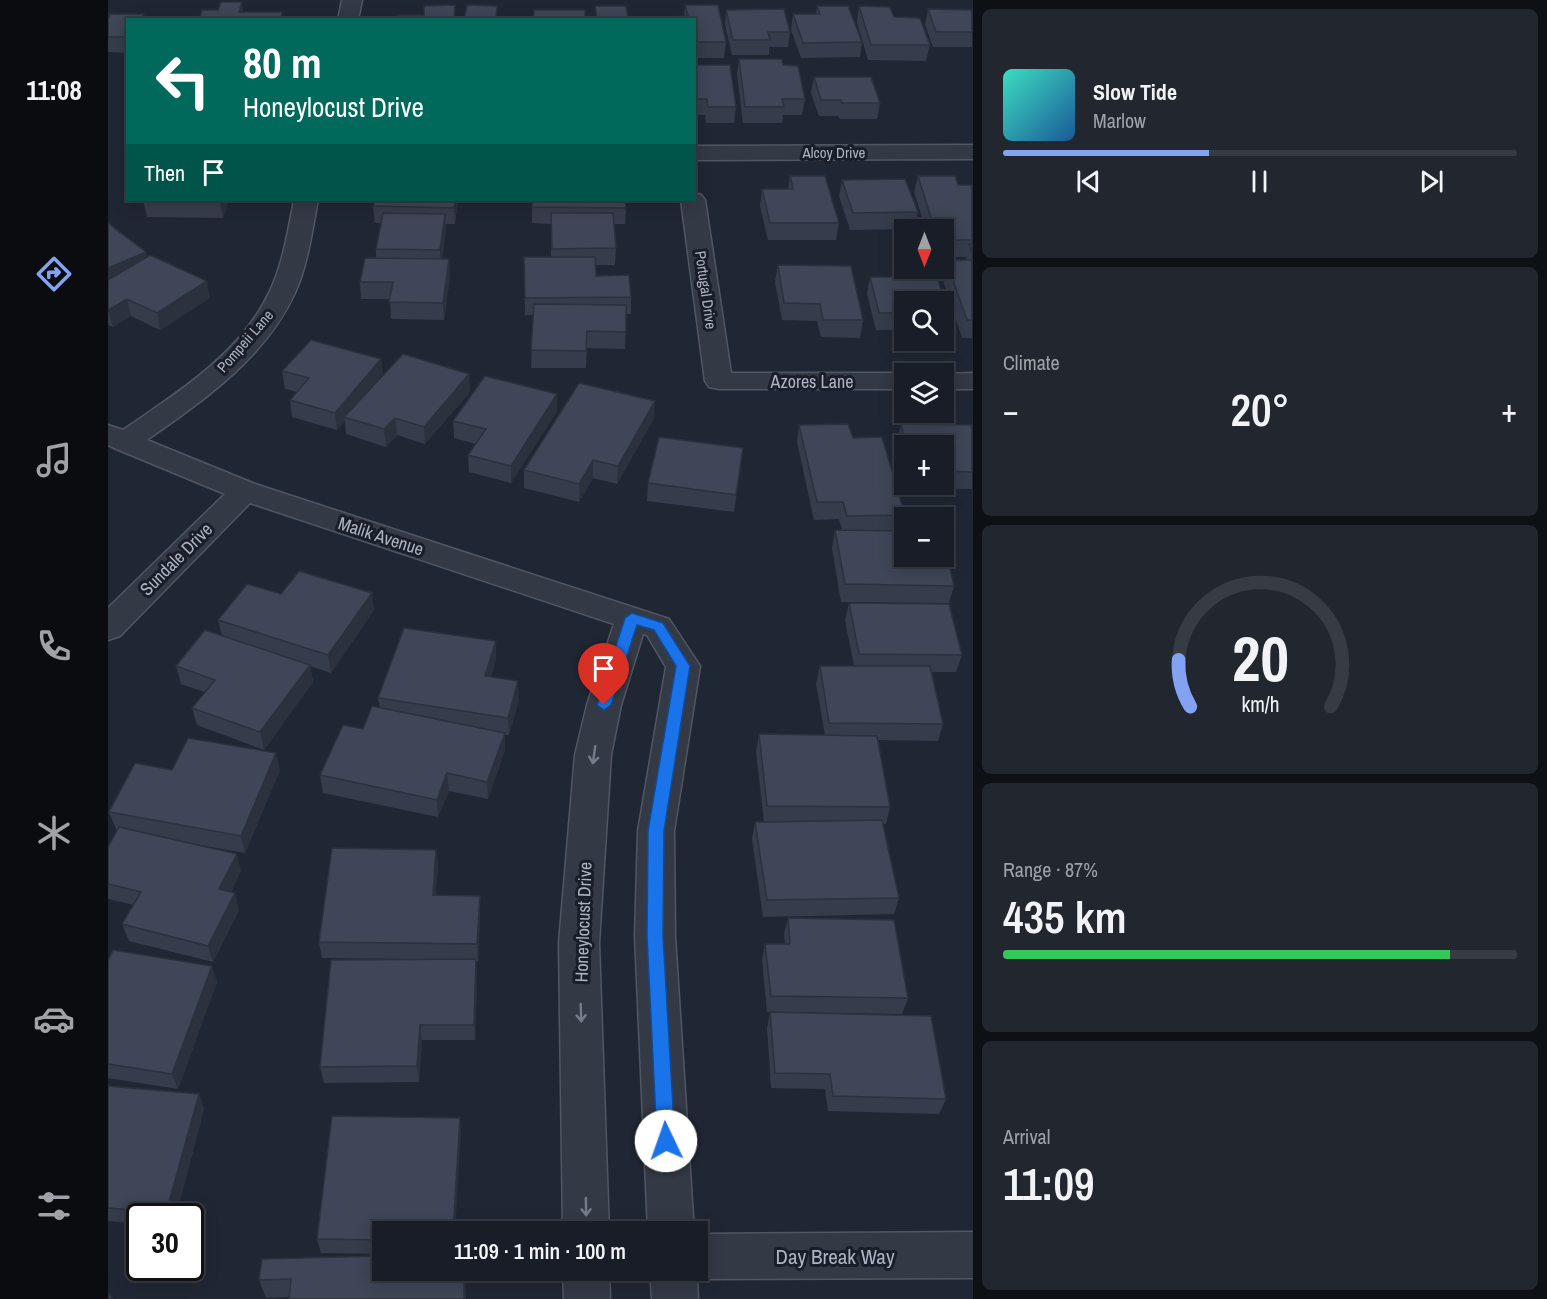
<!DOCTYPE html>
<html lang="en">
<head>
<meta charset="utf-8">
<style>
  :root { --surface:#181d27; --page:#21262f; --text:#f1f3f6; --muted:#9fa2a7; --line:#363b44; --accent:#83a2f1 }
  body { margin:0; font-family:"Archivo Narrow",sans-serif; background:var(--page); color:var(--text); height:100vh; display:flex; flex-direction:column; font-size:22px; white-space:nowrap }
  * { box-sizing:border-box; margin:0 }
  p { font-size:20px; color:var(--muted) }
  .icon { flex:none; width:33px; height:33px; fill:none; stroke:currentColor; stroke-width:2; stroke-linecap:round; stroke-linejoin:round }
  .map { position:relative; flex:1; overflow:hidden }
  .details { display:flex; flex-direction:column; gap:9px; padding:9px; background:#0d1015; width:574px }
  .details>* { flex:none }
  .banner { position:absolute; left:18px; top:18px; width:570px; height:183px; border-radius:0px; box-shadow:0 3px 15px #0003,0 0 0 2px var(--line); background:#00695c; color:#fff; overflow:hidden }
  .needle { width:39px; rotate:180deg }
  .controls { position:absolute; left:786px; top:219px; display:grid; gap:12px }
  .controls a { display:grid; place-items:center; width:60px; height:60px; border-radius:0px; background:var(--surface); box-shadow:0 3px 15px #0003,0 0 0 2px var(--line); font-size:30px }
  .speed { position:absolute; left:18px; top:1203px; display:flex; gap:12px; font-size:30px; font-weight:700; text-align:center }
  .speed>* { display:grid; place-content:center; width:78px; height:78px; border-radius:50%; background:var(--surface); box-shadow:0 3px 15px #0003,0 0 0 2px var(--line); line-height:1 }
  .speed .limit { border:3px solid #111; border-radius:9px; background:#fff; color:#111 }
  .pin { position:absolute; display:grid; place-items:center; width:51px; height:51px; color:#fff; margin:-62px -26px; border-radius:50% 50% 50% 0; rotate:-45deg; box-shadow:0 0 6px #0007 }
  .pin .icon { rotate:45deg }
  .me { position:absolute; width:66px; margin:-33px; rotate:357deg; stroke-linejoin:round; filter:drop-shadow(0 0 4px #0008) }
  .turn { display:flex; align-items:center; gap:21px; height:126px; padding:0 18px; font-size:27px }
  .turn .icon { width:78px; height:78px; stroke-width:2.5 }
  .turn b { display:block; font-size:42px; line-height:51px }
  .then { display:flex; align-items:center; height:57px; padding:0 18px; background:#0003; gap:12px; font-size:22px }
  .big { font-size:45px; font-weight:600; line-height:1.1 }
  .details .widget { flex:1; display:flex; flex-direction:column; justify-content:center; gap:9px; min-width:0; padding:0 21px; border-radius:9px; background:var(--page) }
  .details .dial { align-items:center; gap:0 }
  .dial svg { height:156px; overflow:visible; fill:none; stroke:var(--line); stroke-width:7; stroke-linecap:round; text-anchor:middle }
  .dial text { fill:var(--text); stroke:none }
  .song { display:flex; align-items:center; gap:18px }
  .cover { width:72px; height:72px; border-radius:9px; background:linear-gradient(135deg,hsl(170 70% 55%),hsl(210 70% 35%)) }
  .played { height:6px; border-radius:3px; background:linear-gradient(90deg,var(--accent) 40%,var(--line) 40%) }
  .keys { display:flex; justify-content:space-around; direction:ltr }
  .heat { display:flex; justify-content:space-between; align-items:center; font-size:33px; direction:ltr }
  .charge { height:9px; border-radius:4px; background:linear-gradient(90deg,#34c759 87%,var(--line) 0) }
  .trip { position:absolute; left:264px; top:1221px; width:336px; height:60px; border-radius:0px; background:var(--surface); box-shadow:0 3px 15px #0003,0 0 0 2px var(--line); font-weight:600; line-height:60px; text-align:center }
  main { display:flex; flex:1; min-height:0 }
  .menu { display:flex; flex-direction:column; width:108px; justify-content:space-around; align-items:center; background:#0a0c10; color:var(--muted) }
  .menu .icon { width:42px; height:42px }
  .menu .selected { color:var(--accent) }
  .menu b { font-size:27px; color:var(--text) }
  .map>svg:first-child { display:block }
</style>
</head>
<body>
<main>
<nav class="menu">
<b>11:08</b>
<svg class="icon selected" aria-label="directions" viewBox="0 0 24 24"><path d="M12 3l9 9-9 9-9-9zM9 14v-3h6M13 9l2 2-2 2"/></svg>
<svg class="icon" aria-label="music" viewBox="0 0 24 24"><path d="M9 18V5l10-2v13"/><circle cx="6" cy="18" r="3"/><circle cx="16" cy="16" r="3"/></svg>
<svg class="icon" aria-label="phone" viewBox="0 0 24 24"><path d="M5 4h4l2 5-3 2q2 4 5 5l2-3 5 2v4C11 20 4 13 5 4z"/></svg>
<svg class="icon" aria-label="climate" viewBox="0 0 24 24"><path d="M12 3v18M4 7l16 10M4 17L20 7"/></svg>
<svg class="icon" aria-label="car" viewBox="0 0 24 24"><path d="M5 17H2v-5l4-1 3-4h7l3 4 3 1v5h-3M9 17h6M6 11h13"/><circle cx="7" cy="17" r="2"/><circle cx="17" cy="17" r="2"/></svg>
<svg class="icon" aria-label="filters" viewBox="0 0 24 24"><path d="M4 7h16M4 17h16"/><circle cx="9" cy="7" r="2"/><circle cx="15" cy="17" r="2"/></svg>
</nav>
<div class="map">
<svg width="865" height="1299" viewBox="0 0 865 1299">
  <rect width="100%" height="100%" fill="#202734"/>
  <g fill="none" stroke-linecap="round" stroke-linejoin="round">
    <!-- minor casing -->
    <g stroke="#515663" stroke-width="3">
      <path id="minor" d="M 234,0 L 254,0 L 250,20 L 230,20 Z
        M 865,145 L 865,159 L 586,160 L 586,146 Z
        M 586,193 L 593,195 L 597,200 L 623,373 L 796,373 L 799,374 L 796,374 L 796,389 L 611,389 L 601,387 L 597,381 L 573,200 L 586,200 Z
        M 186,200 L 210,200 C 204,231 200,264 187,293 C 157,358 96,400 39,440 L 147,484 L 561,619 L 592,666 L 566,831 L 567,936 L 586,1232 L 540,1232 L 527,936 L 530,831 L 558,667 L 539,635 L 535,634 L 513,705 L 503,755 L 491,943 L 501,1232 L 455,1232 L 451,943 L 467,755 L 479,705 L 506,624 L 142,503 L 12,636 L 0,640 L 0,608 L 117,494 L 6,448 L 0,445 L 0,425 L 15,430 C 69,393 132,354 161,293 C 175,264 180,231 186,200 Z
        M 865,373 L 865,389 L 836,389 L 836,374 L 833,374 Z
        M 865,1232 L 865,1278 L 589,1279 L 590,1299 L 544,1299 L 542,1270 L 590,1270 L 590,1234 Z
        M 455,1270 L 501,1270 L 502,1299 L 456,1299 Z"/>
    </g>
    <!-- minor -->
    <use href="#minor" fill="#333945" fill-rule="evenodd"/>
  </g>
  <!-- wall -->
  <path fill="#353c4b" d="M 577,5 L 618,42 L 616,58 L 586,58 L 586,20 L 553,20 L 553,17 L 576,16 Z
    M 709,6 L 754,42 L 752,57 L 693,58 L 683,30 L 685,14 L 708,14 Z
    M 751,6 L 786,17 L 822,45 L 818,61 L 760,60 L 749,22 Z
    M 820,9 L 864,10 L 864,47 L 825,47 L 817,25 Z
    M 618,10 L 682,32 L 680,47 L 661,47 L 661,55 L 624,55 L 617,25 Z
    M 0,19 L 20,20 L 20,53 L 0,52 Z
    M 631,59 L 675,65 L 697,99 L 694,115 L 675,115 L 674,123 L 635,123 L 629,74 Z
    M 586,65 L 628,107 L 626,123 L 598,123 L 597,115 L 586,115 Z
    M 706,77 L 772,103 L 769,119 L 732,119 L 730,116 L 711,116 L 703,93 Z
    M 682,176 L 731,223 L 728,240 L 660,240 L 652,206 L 654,189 L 680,189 Z
    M 810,176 L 850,185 L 864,185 L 864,338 L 854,338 L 834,277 L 838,260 L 857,260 L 858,257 L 836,257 L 836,230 L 818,230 L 806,192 Z
    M 734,180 L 810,212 L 806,229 L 742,230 L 731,196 Z
    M 35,200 L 121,200 L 115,218 L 39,217 Z
    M 267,200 L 350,200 L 347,224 L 338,224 L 338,230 L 334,259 L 341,259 L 342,276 L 336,320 L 283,319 L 282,299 L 253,299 L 252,282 L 268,258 L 268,249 L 273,223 L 267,223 L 265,206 Z
    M 424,200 L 518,208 L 517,224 L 506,224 L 508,248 L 507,265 L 488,265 L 488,276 L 523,297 L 523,314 L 518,314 L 517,349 L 479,348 L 478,368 L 423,368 L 425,315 L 417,315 L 416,257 L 443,257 L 443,224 L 424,223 Z
    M 0,224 L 39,257 L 102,298 L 52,330 L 23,316 L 5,327 L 0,325 Z
    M 670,265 L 755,320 L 752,338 L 713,337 L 709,321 L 674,320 L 667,282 Z
    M 762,277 L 829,277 L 840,313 L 836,330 L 836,302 L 796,302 L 796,330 L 768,330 L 759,294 Z
    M 273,359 L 275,376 L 361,374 L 362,392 L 317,444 L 289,435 L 278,447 L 238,434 L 237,421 L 229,430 L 184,417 L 182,400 L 189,392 L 177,389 L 174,371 Z
    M 449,411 L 403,483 L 361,472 L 360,455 L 368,444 L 346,438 L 345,421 Z
    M 546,418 L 509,484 L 485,478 L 471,502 L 416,488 L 416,470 Z
    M 793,424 L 864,425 L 864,489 L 799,488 L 799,484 L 836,484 L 836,446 L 796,446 L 796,475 L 789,441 Z
    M 691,425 L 745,438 L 797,515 L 793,531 L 846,586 L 841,603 L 733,602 L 724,548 L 727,530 L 734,530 L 731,519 L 706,520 L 689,442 Z
    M 633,466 L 626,512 L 539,501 L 540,483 Z
    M 173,594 L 266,610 L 223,673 L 202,666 L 205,682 L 156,750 L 89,725 L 84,708 L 97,692 L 73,684 L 68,666 L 114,636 L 110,620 Z
    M 741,603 L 854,655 L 848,672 L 824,672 L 835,724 L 830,741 L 770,740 L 782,807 L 778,824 L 775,824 L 791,898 L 786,914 L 655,917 L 644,839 L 647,822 L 656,822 L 648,752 L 651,734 L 717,735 L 708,683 L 712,666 L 746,666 L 737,620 Z
    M 388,659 L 383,677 L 411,699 L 401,735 L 397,735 L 397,750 L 380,799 L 341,791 L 330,817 L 215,793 L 212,775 L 255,729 L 272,708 L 270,698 Z
    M 172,770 L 137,853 L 75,842 L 133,871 L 123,892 L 131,910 L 105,962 L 21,941 L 14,924 L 26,905 L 0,899 L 0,847 L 10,830 L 8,829 L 1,812 Z
    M 328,850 L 330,867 L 327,896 L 372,913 L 370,961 L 368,961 L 369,975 L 367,1040 L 314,1040 L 311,1082 L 216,1083 L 212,1067 L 301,959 L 214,958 L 211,942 Z
    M 680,918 L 800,998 L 794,1014 L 659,1012 L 654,960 L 657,944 L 677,944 L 676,934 Z
    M 0,961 L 109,982 L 70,1089 L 0,1078 Z
    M 662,1012 L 838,1099 L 831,1114 L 720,1111 L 717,1089 L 663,1088 L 659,1028 Z
    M 0,1086 L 91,1094 L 96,1109 L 68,1216 L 32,1216 L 32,1224 L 0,1221 Z
    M 353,1133 L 274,1232 L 274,1254 L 213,1253 L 209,1239 Z
    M 358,1270 L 358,1299 L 181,1299 L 181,1297 L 158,1298 L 151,1280 Z"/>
  <!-- shaded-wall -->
  <path fill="#2b313d" d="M 134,2 L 136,17 L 131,12 Z
    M 113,200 L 121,200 L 115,218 L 112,201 Z
    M 348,200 L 350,200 L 347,224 L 346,208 Z
    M 337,214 L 338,230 L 333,267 L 332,250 Z
    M 38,252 L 42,269 L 0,287 L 0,268 Z
    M 341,259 L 342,276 L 336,320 L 335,303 Z
    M 99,281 L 102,298 L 52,330 L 49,313 Z
    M 19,299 L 23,316 L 5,327 L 0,310 Z
    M 273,359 L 275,377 L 236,417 L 237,421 L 229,430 L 227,413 Z
    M 361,374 L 362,392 L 317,444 L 316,427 Z
    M 449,394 L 449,411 L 403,483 L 403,466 Z
    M 547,401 L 546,418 L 509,484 L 510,466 Z
    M 287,418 L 289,435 L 278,447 L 276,429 Z
    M 485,460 L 485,478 L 471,502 L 471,484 Z
    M 264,593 L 266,610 L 223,673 L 220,655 Z
    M 388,641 L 388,659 L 378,694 L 377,676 Z
    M 202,665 L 205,682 L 156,750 L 152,732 Z
    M 410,681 L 411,699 L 401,735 L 400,718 Z
    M 397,733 L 397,750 L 380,799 L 379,782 Z
    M 168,753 L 172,770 L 137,853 L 133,836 Z
    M 339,773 L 341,791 L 330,817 L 329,800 Z
    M 328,850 L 330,867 L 326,912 L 325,895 Z
    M 129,854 L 133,871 L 116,906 L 111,889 Z
    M 127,893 L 131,910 L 105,962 L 100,946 Z
    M 372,896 L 372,913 L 370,961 L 369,944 Z
    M 368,959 L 369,975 L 367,1040 L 366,1025 Z
    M 104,966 L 109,982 L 70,1089 L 64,1074 Z
    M 312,1025 L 314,1040 L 311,1082 L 309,1066 Z
    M 91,1094 L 96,1109 L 68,1216 L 60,1216 L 58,1213 Z
    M 352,1118 L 353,1133 L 347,1232 L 345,1232 Z
    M 356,1270 L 358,1270 L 358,1299 L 356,1299 Z"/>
  <!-- building -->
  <path fill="#3e4657" stroke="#2b313d" stroke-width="1.5" d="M 113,2 L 134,2 L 131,12 L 174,12 L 173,20 L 91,20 L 94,10 L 110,10 Z
    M 347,5 L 346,20 L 289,20 L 289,15 L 316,15 L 316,6 Z
    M 359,5 L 389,6 L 388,17 L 414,17 L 414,20 L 356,20 Z
    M 577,5 L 610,5 L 618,42 L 586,42 L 586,20 L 554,20 L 553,17 L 580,16 Z
    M 487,6 L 518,6 L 520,17 L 544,17 L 545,20 L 489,20 Z
    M 709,6 L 740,6 L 754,42 L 695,43 L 685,14 L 712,14 Z
    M 751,6 L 782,7 L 786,17 L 812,18 L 822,45 L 763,45 Z
    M 676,9 L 682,32 L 660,32 L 662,40 L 625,40 L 618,10 Z
    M 820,9 L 864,10 L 864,32 L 828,32 Z
    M 426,10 L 477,10 L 477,20 L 425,20 Z
    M 2,14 L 36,14 L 34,18 L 59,19 L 58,20 L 20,20 L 20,37 L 0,37 L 0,19 Z
    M 631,59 L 674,59 L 675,65 L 690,66 L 697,99 L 674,99 L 676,107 L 637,107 Z
    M 586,65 L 622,65 L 628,107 L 600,107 L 599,99 L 586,99 Z
    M 706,77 L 763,77 L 772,103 L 734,103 L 733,100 L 713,100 Z
    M 682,176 L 717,176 L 731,223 L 662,223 L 654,189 L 685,189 Z
    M 810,176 L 847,176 L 850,185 L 864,185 L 864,240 L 836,240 L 836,230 L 827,230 Z
    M 797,179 L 810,212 L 745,213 L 734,180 Z
    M 35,200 L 113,200 L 112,201 Z
    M 267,200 L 348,200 L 346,208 L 265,206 Z
    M 424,200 L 517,200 L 518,208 L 424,207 Z
    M 275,213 L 337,214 L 332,250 L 268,249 Z
    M 443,213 L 505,213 L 508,248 L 444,249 Z
    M 0,224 L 0,223 L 38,252 L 0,268 Z
    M 861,244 L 864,244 L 864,254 Z
    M 42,255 L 99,281 L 49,313 L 19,299 L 0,310 L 0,280 Z
    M 416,257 L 487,257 L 488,276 L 521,275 L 523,297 L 417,298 Z
    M 257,258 L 341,259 L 335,303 L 281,302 L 285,282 L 252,282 Z
    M 838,260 L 864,260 L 864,320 L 859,320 Z
    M 670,265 L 743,266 L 755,320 L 715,320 L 712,304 L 676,303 Z
    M 762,277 L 829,277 L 840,313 L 836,313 L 836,302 L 796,302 L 796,313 L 771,313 Z
    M 426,304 L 518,305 L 518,332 L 479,331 L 478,351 L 423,350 Z
    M 203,340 L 273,359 L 227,413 L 182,400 L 201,378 L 174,371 Z
    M 295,354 L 361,374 L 316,427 L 287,418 L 276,429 L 236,417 Z
    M 377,376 L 449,394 L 403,466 L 360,455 L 378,429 L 345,421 Z
    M 471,383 L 547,401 L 510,466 L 485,460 L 471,484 L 416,470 Z
    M 740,424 L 745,438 L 774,437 L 797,515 L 739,516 L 735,502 L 709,502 L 691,425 Z
    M 793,424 L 864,425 L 864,472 L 836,471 L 836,446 L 798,446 Z
    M 551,437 L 635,448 L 628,495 L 540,483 Z
    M 727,530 L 796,531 L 796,556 L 836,556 L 836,541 L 846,586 L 737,584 Z
    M 191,571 L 264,593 L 220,655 L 110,620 L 139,584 L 173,594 Z
    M 741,603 L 841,604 L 854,655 L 751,654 Z
    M 296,628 L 388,641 L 377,676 L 410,681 L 400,718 L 270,698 Z
    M 97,630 L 202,665 L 152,732 L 84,708 L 107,680 L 68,666 Z
    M 712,666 L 822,666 L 835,724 L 721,723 Z
    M 264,706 L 397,733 L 379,782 L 339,773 L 329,800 L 212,775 L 235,725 L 255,729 Z
    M 651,734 L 769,736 L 782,807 L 659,806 Z
    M 80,738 L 168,753 L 133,836 L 1,812 L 27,763 L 64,770 Z
    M 774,820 L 791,898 L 659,900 L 647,822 Z
    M 11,827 L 129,854 L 111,889 L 127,893 L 100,946 L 14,924 L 33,892 L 0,884 L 0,847 Z
    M 224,848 L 328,850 L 325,895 L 372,896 L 369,944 L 211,942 Z
    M 680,918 L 786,920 L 800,998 L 663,996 L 657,944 L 682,944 Z
    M 5,950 L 104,966 L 64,1074 L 0,1064 L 0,961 Z
    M 368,959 L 366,1025 L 312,1025 L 309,1066 L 212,1067 L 223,960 Z
    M 662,1012 L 823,1016 L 838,1099 L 725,1096 L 722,1074 L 667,1073 Z
    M 0,1086 L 91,1094 L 58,1213 L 0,1208 Z
    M 224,1116 L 352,1118 L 345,1232 L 274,1232 L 274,1240 L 209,1239 Z
    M 274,1256 L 274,1270 L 356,1270 L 356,1299 L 181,1299 L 183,1279 L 151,1280 L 154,1259 Z
    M 0,1293 L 4,1299 L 0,1299 Z"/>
  <!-- one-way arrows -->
  <defs><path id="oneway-shaft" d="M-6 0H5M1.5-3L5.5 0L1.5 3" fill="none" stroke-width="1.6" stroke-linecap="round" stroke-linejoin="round" transform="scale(1.5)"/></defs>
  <g stroke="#767c8a">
    <use href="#oneway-shaft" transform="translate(486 755) rotate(98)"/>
    <use href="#oneway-shaft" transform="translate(473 1013) rotate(88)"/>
    <use href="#oneway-shaft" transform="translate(478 1207) rotate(89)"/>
  </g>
  <!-- route -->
  <path fill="#1a73e8" stroke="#114b97" stroke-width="1.5" d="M 524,613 L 555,623 L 582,666 L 556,831 L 555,936 L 567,1141 L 565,1147 L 558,1149 L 552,1147 L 549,1141 L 539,936 L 540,831 L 568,666 L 546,630 L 529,625 L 503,705 L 496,710 L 489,705 L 517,618 Z"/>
  <g text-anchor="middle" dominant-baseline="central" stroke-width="6" stroke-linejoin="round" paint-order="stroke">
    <!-- far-street labels -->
    <g font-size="15" fill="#adb3c2" stroke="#191e29">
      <text x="726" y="152">Alcoy Drive</text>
      <text transform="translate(598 290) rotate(82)">Portugal Drive</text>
      <text transform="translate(137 341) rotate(-49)">Pompeii Lane</text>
    </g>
    <!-- street labels -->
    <g font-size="18" fill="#adb3c2" stroke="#191e29">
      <text x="704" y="381">Azores Lane</text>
      <text transform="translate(273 536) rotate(18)">Malik Avenue</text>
      <text transform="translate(68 559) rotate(-45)">Sundale Drive</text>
      <text transform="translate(475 922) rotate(-88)">Honeylocust Drive</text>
    </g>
    <!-- near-street labels -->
    <g font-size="21" fill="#adb3c2" stroke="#191e29">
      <text x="727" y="1256">Day Break Way</text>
    </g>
  </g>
</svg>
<div class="controls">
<a><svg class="needle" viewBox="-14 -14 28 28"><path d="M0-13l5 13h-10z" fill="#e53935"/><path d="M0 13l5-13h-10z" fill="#9fa2a7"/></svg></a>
<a><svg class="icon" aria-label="search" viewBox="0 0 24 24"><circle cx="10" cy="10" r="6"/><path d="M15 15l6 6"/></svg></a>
<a><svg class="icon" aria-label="layers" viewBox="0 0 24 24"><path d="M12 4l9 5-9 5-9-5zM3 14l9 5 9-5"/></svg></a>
<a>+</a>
<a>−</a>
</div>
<div class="speed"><div class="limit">30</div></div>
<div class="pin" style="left:496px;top:705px;background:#d93025"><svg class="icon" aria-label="arrive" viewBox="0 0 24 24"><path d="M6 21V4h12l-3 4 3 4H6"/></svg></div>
<svg class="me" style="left:558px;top:1141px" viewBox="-20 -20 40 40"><circle r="19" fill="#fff"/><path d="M0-13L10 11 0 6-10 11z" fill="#1a73e8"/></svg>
<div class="trip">11:09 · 1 min · 100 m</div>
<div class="banner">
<div class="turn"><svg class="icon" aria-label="left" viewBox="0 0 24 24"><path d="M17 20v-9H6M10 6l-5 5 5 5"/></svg><div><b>80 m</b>Honeylocust Drive</div></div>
<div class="then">Then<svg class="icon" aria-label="arrive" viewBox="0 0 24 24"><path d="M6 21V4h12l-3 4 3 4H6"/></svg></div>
</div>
</div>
<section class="details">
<div class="widget">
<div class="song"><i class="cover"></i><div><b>Slow Tide</b><p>Marlow</p></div></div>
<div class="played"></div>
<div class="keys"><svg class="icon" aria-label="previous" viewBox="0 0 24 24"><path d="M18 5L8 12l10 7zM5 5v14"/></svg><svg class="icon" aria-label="pause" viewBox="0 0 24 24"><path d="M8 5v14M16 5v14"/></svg><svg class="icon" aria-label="next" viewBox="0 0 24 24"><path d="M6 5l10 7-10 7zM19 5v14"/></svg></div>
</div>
<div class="widget"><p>Climate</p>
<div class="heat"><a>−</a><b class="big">20°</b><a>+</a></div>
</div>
<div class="widget dial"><svg viewBox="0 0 100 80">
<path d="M14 69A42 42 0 1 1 86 69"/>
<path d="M14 69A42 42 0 0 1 8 45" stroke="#83a2f1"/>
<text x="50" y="56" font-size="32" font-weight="700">20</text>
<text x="50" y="72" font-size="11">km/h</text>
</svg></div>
<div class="widget"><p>Range · 87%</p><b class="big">435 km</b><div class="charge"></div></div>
<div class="widget"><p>Arrival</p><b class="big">11:09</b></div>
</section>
</main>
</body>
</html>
